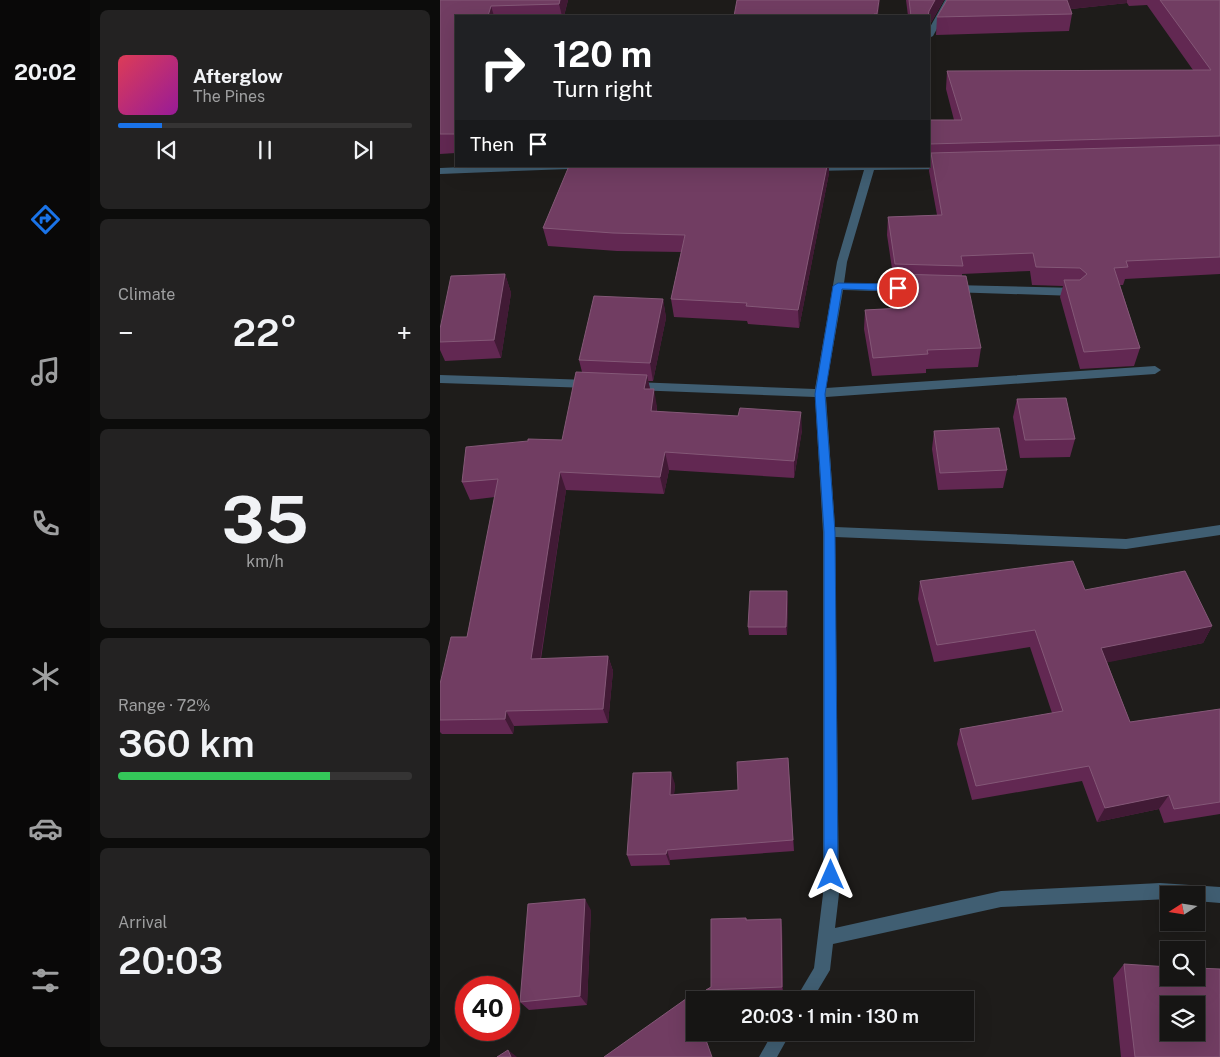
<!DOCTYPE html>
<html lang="en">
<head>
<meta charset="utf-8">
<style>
  :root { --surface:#161514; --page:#232222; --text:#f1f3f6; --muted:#9e9fa0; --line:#353434; --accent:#1a73e8 }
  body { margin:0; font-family:"Public Sans",sans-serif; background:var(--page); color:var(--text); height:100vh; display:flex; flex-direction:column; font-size:19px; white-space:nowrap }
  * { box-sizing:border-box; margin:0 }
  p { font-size:16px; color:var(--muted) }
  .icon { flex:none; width:28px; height:28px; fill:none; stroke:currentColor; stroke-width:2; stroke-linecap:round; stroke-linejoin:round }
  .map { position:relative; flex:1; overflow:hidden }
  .side { display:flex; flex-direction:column; gap:10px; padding:10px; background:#0c0c0b; width:350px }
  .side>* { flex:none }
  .top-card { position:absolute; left:15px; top:15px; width:475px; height:152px; border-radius:0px; box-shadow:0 5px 20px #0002,0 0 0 1px var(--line); background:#202124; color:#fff; overflow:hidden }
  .needle { width:32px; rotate:258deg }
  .controls { position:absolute; left:720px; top:886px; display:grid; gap:10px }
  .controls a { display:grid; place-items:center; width:45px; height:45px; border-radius:0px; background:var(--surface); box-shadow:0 5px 20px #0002,0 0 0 1px var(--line); font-size:25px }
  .speed { position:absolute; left:15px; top:976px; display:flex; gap:10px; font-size:25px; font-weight:700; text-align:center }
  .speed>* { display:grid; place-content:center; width:65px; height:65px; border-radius:50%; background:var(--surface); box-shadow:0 5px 20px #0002,0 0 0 1px var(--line); line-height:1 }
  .speed .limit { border:8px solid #d22; background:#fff; color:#111 }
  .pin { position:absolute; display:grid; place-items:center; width:42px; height:42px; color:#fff; margin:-21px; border:2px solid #fff; border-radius:50%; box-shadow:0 1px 5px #0007 }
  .me { position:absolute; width:55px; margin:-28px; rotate:0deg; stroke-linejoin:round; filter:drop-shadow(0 0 4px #0008) }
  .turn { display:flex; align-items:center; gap:18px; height:105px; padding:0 15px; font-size:22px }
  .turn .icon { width:65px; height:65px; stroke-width:2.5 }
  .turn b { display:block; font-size:35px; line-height:42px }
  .then { display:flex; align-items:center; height:48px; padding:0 15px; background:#0003; gap:10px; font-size:19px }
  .big { font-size:38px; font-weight:600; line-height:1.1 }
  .side .tile { flex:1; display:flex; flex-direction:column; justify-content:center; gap:8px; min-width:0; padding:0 18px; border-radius:8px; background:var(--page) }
  .side .dial { align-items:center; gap:0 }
  .dial b { font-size:65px; line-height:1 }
  .song { display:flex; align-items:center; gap:15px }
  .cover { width:60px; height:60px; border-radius:8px; background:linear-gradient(135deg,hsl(350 70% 55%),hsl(300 70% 35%)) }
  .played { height:5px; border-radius:2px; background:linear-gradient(90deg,var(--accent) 15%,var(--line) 15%) }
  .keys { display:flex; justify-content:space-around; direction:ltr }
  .heat { display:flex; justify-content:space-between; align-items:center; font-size:28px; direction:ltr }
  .charge { height:8px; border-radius:4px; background:linear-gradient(90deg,#34c759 72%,var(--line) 0) }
  .trip { position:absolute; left:246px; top:991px; width:288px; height:50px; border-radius:0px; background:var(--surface); box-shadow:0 5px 20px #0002,0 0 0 1px var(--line); font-weight:600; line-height:50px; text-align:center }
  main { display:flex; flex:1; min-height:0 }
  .menu { display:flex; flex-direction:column; width:90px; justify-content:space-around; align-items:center; background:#090808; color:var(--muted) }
  .menu .icon { width:35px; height:35px }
  .menu .on { color:var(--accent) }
  .menu b { font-size:22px; color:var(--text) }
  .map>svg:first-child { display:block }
</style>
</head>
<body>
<main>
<nav class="menu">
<b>20:02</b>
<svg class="icon on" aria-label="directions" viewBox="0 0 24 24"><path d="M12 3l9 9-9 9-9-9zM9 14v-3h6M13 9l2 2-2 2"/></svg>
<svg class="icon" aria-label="music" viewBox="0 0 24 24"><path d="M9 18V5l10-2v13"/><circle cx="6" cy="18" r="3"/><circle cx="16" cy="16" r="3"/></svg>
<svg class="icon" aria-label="phone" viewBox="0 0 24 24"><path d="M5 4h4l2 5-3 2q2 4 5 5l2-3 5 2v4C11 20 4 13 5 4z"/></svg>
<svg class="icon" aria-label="climate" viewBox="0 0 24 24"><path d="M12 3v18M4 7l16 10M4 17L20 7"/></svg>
<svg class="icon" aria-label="car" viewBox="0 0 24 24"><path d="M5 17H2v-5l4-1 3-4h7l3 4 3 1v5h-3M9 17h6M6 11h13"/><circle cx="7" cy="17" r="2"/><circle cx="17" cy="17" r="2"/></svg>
<svg class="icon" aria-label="filters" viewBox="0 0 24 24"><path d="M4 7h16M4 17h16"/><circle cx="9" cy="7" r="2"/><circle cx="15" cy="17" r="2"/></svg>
</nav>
<section class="side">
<div class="tile">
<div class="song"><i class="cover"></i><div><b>Afterglow</b><p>The Pines</p></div></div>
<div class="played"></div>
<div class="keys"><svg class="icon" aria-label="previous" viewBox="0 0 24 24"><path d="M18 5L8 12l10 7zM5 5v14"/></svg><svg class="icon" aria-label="pause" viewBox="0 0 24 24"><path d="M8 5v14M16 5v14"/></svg><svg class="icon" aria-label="next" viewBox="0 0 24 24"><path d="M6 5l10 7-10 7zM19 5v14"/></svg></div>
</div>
<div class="tile"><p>Climate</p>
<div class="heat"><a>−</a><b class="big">22°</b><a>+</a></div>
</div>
<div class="tile dial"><b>35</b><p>km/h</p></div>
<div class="tile"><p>Range · 72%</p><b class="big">360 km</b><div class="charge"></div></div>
<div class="tile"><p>Arrival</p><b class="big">20:03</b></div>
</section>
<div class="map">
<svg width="780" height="1057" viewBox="0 0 780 1057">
  <rect width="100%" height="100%" fill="#1e1c1a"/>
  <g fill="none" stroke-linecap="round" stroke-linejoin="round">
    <!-- minor -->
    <path fill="#405e72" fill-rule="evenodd" d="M 505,0 L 513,0 L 493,36 L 489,38 L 489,29 Z
      M 489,163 L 505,163 L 510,166 L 505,169 L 434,170 L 407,262 L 404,283 L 473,284 L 478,288 L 473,292 L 403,290 L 386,388 L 715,366 L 721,370 L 715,374 L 386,397 L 395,527 L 686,539 L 780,525 L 780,535 L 686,549 L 395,537 L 399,894 L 395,928 L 561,891 L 720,883 L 780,887 L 780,903 L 756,901 L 756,895 L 729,895 L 729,899 L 561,907 L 393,944 L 390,970 L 372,1000 L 355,1000 L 374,968 L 383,894 L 383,532 L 375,397 L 194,390 L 188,386 L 194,382 L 375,389 L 397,262 L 424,170 L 373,171 L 368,168 L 369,166 L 489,166 Z
      M 48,166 L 134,166 L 129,169 L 0,174 L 0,168 Z
      M 513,285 L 636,288 L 641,292 L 636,296 L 509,292 L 509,286 Z
      M 0,375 L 149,380 L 155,384 L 149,388 L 0,383 Z
      M 333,1032 L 351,1032 L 337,1057 L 319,1057 Z"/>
  </g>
  <!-- wall -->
  <path fill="#622852" d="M 0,0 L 128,0 L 124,16 L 16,16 L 16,153 L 0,154 Z
    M 466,0 L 504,0 L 489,26 L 489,16 L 468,16 Z
    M 507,0 L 780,0 L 780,274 L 685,279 L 683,285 L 680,285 L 700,348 L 694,366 L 640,369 L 620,297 L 623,286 L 592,285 L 590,271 L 522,274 L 522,276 L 541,348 L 538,367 L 486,369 L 486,373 L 432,376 L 424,329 L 425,310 L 458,308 L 456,293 L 457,282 L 454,282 L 447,235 L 448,217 L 497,215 L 489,171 L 490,162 L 489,162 L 489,120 L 514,120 L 506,89 L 507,71 L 753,70 L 707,5 L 689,6 L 687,3 L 631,9 L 632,14 L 629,31 L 496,35 L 497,17 Z
    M 389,173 L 359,328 L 308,324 L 307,321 L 234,317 L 231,299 L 241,252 L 177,251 L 108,246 L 103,228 Z
    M 65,274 L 71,293 L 61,358 L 5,361 L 0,350 L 0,329 Z
    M 223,299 L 226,318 L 213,381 L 208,381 L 210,389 L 217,407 L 217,411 L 362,430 L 354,478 L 229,470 L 224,494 L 126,490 L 101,659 L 168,656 L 173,671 L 168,723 L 74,726 L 73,734 L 2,734 L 0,732 L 0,684 L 27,637 L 55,497 L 30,500 L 22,482 L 122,440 L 142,372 L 139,360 Z
    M 577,399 L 635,439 L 630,457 L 580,458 L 573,417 Z
    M 494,431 L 567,470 L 563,488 L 498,490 L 492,449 Z
    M 480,581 L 645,590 L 772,626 L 763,643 L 667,662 L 690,722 L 780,709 L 780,814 L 724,823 L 719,809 L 657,822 L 642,781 L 532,800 L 517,744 L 520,729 L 612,713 L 590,647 L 494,662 L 478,599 Z
    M 348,600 L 347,635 L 309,635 L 308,627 Z
    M 348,758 L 354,851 L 230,860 L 230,865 L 191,866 L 187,855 L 235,784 L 234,794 L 298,790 Z
    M 151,910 L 147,1005 L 89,1010 L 80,1002 Z
    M 306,918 L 307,920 L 342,925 L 343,992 L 268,995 L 266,990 L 271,987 Z
    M 684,964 L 780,1057 L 681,1057 L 673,978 Z"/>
  <!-- shaded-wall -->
  <path fill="#411a35" d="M 120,0 L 128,0 L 124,16 L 122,16 L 119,4 Z
    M 439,0 L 440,0 L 438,16 L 437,16 Z
    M 495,0 L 504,0 L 489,26 L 489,11 Z
    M 623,0 L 687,0 L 687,3 L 621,10 Z
    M 51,6 L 54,16 L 48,16 Z
    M 387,166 L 389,166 L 389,173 L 359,328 L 358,310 Z
    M 65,274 L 71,293 L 61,358 L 54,340 Z
    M 223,299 L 226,318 L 213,381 L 210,363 Z
    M 207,375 L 211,393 L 204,389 Z
    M 214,389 L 217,407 L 215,429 L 211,411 Z
    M 361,412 L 362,430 L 354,478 L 354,461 Z
    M 225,452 L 229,470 L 224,494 L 220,477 Z
    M 120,472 L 126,490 L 98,674 L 91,659 Z
    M 347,591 L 348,600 L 347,635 L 346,627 Z
    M 772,626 L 763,643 L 655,665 L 661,648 Z
    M 168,656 L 173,671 L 168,723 L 163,709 Z
    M 66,711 L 74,726 L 73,734 L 65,719 Z
    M 231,772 L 235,784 L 233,806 L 230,795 Z
    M 729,795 L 719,809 L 657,822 L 665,808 Z
    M 227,850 L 230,860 L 230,865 L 226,854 Z
    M 145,899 L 151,910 L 147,1005 L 140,996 Z
    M 341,919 L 342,925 L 343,992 L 342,987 Z
    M 263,1032 L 264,1032 L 272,1057 Z
    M 68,1050 L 77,1057 L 71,1057 Z"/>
  <!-- building -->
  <path fill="#713d62" stroke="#845877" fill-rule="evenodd" d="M 0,0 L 120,0 L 119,4 L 51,6 L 48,16 L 16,16 L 16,134 L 0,134 Z
    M 297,0 L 439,0 L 437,14 L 434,14 L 434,16 L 294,16 Z
    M 469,0 L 495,0 L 489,11 L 488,16 L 471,16 Z
    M 507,0 L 627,0 L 632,14 L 497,17 Z
    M 720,0 L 780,0 L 780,136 L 489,144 L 489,120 L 522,120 L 507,71 L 771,70 Z
    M 780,145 L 780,257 L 686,261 L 688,267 L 674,268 L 700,348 L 644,352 L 624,280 L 640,280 L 647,274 L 640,268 L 596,267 L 593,253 L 521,256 L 523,266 L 455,264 L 448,217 L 502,215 L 491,153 Z
    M 129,166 L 387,166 L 358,310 L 306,306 L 307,303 L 231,299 L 245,235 L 173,233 L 103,228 Z
    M 65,274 L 54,340 L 0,342 L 0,329 L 11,276 Z
    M 457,274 L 526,276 L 541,348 L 487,350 L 488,354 L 433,358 L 425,310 L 462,308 Z
    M 154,296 L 223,299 L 210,363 L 139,360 Z
    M 136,372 L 207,375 L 204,389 L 214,389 L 211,411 L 298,416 L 300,408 L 361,412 L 354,461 L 225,452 L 220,477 L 120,472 L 91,659 L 168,656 L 163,709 L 66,711 L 65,719 L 0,720 L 0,684 L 11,637 L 27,637 L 58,479 L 22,482 L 26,447 L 88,441 L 88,439 L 122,440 Z
    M 626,398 L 635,439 L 585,440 L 577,399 Z
    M 559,428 L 567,470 L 500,473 L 494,431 Z
    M 633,561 L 645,590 L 745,571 L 772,626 L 661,648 L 690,722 L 780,709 L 780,802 L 734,809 L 729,795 L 665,808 L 649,766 L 536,786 L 520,729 L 623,711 L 595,630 L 497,645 L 480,581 Z
    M 310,591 L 347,591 L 346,627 L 308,627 Z
    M 348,758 L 353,840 L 227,850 L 226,854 L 187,855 L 193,773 L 231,772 L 230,795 L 298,790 L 297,762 Z
    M 145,899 L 140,996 L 80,1002 L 88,904 Z
    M 306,918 L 306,920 L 341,919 L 342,987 L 266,990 L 271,987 L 271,919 Z
    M 684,964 L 729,967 L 729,978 L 756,978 L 756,968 L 780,969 L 780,1057 L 695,1057 ZM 729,1005 L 756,1005 L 756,1032 L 729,1032 Z
    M 250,996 L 255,1011 L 255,1032 L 263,1032 L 272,1057 L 164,1057 Z
    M 68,1050 L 71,1057 L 57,1057 Z"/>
  <!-- route -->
  <path fill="#1a73e8" stroke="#114b97" d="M 398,283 L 458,284 L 462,288 L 458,291 L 402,289 L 385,394 L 395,532 L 398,875 L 396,880 L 391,882 L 386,880 L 384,875 L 384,532 L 375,394 L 393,286 Z"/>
</svg>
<div class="controls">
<a><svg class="needle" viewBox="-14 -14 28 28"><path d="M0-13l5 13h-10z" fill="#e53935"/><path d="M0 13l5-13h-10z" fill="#9e9fa0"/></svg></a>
<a><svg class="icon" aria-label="search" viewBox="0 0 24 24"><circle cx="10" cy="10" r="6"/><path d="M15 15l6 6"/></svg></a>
<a><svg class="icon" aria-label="layers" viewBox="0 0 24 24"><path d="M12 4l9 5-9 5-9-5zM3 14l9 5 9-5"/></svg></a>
</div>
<div class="speed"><div class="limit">40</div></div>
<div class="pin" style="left:458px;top:288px;background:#d93025"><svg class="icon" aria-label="arrive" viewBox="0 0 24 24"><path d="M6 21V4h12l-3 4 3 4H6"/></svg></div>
<svg class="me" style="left:391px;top:875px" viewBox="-20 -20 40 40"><path d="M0-17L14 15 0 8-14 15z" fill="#1a73e8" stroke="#fff" stroke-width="4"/></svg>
<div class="trip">20:03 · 1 min · 130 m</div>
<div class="top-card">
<div class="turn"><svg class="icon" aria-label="right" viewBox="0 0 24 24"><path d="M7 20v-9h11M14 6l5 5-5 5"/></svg><div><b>120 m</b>Turn right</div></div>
<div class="then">Then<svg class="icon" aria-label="arrive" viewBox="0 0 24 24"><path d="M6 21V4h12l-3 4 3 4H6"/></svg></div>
</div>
</div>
</main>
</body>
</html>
